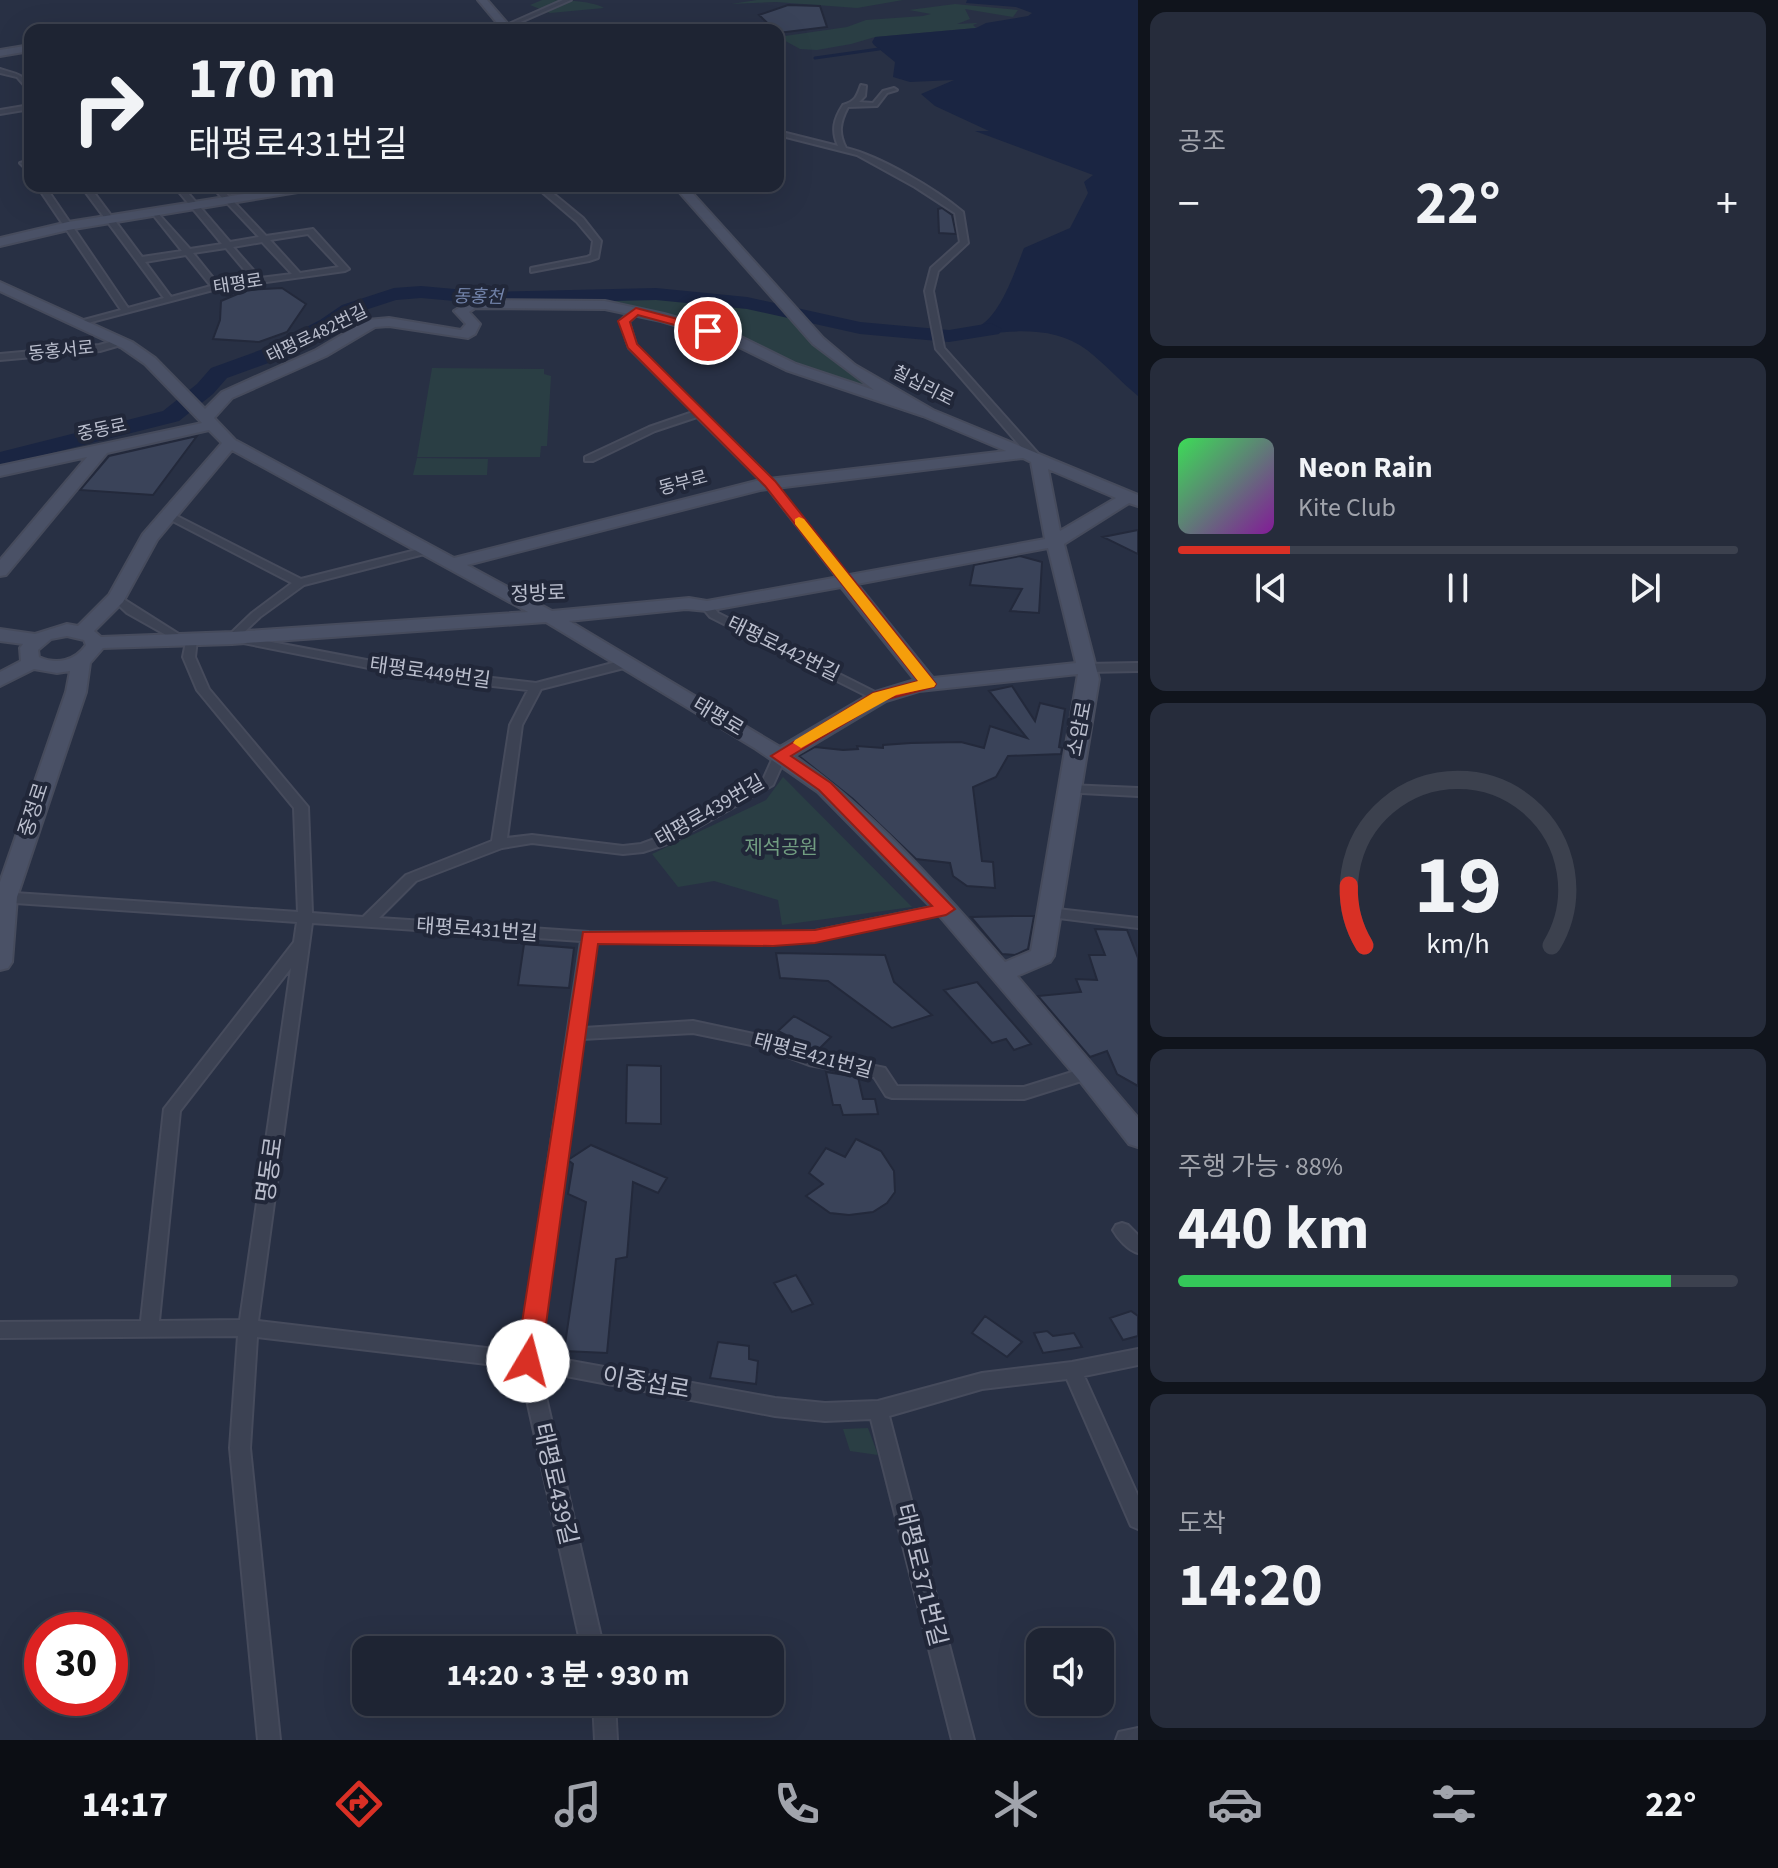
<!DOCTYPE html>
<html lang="ko">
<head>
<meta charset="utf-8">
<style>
  :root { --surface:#1e2433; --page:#262c3b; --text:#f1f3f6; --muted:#a1a4ac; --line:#3c414e; --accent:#d93025 }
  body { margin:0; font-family:"Source Sans 3","Noto Sans KR",sans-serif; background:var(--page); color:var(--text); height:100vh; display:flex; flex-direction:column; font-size:30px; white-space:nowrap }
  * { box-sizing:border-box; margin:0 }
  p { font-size:26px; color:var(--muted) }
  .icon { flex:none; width:44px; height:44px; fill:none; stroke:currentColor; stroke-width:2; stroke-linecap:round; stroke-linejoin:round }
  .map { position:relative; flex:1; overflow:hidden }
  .drawer { display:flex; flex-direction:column; gap:12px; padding:12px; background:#10141c; width:640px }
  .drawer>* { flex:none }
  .banner { position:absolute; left:24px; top:24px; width:760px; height:168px; border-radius:16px; box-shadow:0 8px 32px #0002,0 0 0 2px var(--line); background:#1e2433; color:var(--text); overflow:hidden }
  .tools { position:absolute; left:1026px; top:1628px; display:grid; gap:16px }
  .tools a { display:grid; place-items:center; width:88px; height:88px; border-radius:16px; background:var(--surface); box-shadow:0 8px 32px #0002,0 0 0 2px var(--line); font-size:40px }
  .speed { position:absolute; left:24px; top:1612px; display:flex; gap:16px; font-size:40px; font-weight:700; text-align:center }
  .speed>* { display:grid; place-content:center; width:104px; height:104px; border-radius:50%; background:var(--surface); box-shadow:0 8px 32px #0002,0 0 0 2px var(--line); line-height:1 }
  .speed .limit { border:12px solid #d22; background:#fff; color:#111 }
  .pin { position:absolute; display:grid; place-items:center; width:68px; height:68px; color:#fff; margin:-34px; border:4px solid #fff; border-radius:50%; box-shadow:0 2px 8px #0007 }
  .me { position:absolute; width:88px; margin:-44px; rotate:8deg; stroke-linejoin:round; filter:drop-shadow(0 0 6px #0008) }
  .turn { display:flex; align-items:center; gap:28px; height:168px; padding:0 32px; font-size:36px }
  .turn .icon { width:104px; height:104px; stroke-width:2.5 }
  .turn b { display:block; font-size:56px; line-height:68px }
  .big { font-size:60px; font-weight:700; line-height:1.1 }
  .drawer .widget { flex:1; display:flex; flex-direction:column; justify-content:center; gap:12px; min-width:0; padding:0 28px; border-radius:16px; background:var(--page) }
  .drawer .dial { align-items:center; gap:0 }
  .dial svg { height:208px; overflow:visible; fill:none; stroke:var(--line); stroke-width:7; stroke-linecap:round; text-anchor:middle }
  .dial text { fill:var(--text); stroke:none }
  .song { display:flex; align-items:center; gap:24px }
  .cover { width:96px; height:96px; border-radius:12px; background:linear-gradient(135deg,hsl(130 70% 55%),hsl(290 70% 35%)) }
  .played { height:8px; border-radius:4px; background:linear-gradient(90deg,var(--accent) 20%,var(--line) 20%) }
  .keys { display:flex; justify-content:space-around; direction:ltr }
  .heat { display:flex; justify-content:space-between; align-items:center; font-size:44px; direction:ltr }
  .charge { height:12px; border-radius:6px; background:linear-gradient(90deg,#34c759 88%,var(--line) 0) }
  .trip { position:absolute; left:352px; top:1636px; width:432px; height:80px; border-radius:16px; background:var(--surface); box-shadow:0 8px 32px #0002,0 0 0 2px var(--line); font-weight:700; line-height:80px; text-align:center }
  .dock { display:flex; height:128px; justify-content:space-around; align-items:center; background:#0c0e14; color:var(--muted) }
  .dock .icon { width:56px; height:56px }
  .dock .on { color:var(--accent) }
  .dock b { font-size:36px; color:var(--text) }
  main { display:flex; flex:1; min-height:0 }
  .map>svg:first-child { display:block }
</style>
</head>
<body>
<main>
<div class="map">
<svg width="1138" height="1740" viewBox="0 0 1138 1740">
  <rect width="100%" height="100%" fill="#283044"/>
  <!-- green -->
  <path fill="#2a3e44" d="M 542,0 C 561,0 590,0 604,8 L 550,13 L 530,5 Z
    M 757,0 L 903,0 L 857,8 L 776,2 L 731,4 Z
    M 955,4 L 1018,10 L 1013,17 L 965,9 L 970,19 L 957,24 L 978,23 L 973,25 L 976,28 L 875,37 L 851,44 L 817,50 L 800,49 L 778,37 L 847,27 L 866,20 L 923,16 L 931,14 L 909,10 Z
    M 650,296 L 787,312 L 887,401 L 709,325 L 619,302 L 501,298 Z
    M 432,368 L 544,369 L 544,374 L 551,376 L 547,446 L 541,446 L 540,457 L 417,457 Z
    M 417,458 L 488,459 L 487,475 L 413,475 Z
    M 783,777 L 912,907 L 782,925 L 778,900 L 714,881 L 678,887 L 652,854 L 766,800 Z
    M 868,1428 L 878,1455 L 850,1451 L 843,1429 Z"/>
  <!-- water -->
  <path fill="#1a2542" d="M 967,0 L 1138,0 L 1138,396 C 1121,382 1105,364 1087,350 C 1048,321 995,333 950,339 L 945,335 C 955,333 967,332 976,328 C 1000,318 1015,271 1024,248 L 1070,228 L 1088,193 L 1084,182 L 1093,175 L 975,131 L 989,131 L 935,106 L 921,94 L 954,80 L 910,82 L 893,77 L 895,62 L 874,45 L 872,42 L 875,37 L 976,28 L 986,23 L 1028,16 L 1032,13 L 1016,7 L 966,3 Z"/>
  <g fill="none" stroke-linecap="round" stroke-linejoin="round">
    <!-- stream -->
    <path stroke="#1a2542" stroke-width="3" d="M 815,58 L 879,49"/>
    <!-- river -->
    <path fill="#1a2542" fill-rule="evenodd" d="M 421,286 L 488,292 L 656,288 L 747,297 L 860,322 L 949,330 L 991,323 L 1002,329 L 999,334 L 949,342 L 860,334 L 747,309 L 656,300 L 488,304 L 421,298 L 396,300 L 356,313 L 336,330 L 282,358 L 227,378 L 213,394 L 179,421 L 0,466 L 0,452 L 163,411 L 197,384 L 211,368 L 266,348 L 320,320 L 342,305 L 394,288 Z"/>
  </g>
  <!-- building -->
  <path fill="#3a4359" stroke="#23293b" stroke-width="2" d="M 788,5 L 820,6 L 827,27 L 778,33 L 759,15 Z
    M 942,208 L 952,215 L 956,234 L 939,233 L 938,209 Z
    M 282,288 L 306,304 L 287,332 L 259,342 L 213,339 L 220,320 L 221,301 L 247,290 Z
    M 197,436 L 153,495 L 80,490 L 109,456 Z
    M 1138,530 L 1138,554 L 1103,537 Z
    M 1020,556 L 1042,562 L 1039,613 L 1010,611 L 1022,589 L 970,585 L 974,565 Z
    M 1012,686 L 1035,721 L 1040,703 L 1065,709 L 1059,747 L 1062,748 L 1061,754 L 1008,756 L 996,777 L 973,787 L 982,861 L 993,862 L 995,888 L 967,886 L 953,876 L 950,863 L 916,859 L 853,799 L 799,756 L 815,747 L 843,750 L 858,749 L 857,746 L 883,748 L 883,745 L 911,743 L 961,742 L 984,748 L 990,726 L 1027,738 L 989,691 Z
    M 1014,916 L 1034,916 L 1028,949 L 1015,955 L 1002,954 L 971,917 Z
    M 1095,929 L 1127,930 L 1138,958 L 1138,1086 L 1117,1074 L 1107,1051 L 1090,1057 L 1038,996 L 1081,992 L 1076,979 L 1097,980 L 1089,955 L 1105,955 Z
    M 524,944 L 574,948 L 569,988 L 518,985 Z
    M 776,953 L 885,955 L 894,982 L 932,1015 L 892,1028 L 828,981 L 780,978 Z
    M 977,982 L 1031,1044 L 1014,1050 L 1006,1039 L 992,1043 L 944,990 Z
    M 794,1016 L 831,1037 L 817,1051 L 778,1031 Z
    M 627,1065 L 661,1066 L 661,1124 L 626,1123 Z
    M 826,1072 L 858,1077 L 863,1099 L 875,1099 L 878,1114 L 843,1115 L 840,1105 L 833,1105 Z
    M 856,1139 L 881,1151 L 894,1171 L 895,1192 L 887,1203 L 873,1212 L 849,1215 L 830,1213 L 806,1196 L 823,1184 L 809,1173 L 826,1148 L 845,1157 Z
    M 591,1145 L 667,1178 L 658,1193 L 633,1182 L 627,1257 L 616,1259 L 607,1353 L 564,1351 L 586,1202 L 568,1194 L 573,1164 L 568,1160 Z
    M 796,1275 L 813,1304 L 792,1312 L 774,1283 Z
    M 1131,1311 L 1138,1316 L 1138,1336 L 1123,1340 L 1110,1318 Z
    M 985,1316 L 1022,1342 L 1007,1357 L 972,1333 Z
    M 1047,1331 L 1053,1336 L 1074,1333 L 1082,1347 L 1043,1353 L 1034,1333 Z
    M 718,1342 L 749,1346 L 749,1359 L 758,1361 L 756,1384 L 710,1378 Z"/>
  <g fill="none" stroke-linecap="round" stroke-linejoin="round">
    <!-- street casing -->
    <g stroke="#464b5c" stroke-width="4">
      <path id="street" d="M 563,0 L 571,0 L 507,28 L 502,27 Z
        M 714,24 L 745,28 L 748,30 L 714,28 L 680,30 Z
        M 579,28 L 662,28 L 665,30 L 576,30 Z
        M 0,69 C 13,73 30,75 30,92 L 17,77 L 0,73 Z
        M 861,85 L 866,86 L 865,96 L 859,102 L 873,103 L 883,91 L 894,88 L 897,90 L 887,93 L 877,106 L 848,107 C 840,122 838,133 846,148 C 880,156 936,189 963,212 L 968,243 L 938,271 L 933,291 L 944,348 L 1043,459 L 1043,463 L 1035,463 L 936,349 L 925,291 L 931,268 L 960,242 L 955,213 L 915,187 L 857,155 L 778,135 L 778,131 L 838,146 C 831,130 834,119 843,105 C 856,101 857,96 861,85 Z
        M 30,105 L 30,109 L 0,114 L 0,110 Z
        M 30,160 L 30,173 L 20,163 Z
        M 37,186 L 45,186 L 128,308 L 164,298 L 81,186 L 89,186 L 142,257 L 182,251 L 151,212 L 155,210 L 190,249 L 222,244 L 174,186 L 182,186 L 230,242 L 259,237 L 211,186 L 219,186 L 266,236 L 313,229 L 349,269 L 345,271 L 217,289 L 80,325 L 80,321 L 121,310 ZM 308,234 L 339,267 L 300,273 L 270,240 ZM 262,242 L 292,274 L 260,278 L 233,247 ZM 226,248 L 252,279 L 218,284 L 193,253 ZM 186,255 L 211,286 L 171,297 L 145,262 Z
        M 535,186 L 544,186 L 583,218 L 601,241 L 598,258 L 589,261 L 531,272 L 531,268 L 587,257 L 591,255 L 593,241 L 577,222 Z
        M 633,309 L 640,311 L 629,322 L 636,345 L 774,482 L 848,577 L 848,581 L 840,581 L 766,486 L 697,417 L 655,431 L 593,461 L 585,461 L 585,457 L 649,427 L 693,412 L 629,348 L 620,321 Z
        M 121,339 L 125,342 L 124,344 L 100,351 L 0,360 L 0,354 L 99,345 Z
        M 169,512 L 301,579 L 428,547 L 433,550 L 432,552 L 304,585 L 260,617 L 240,636 L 414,669 L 536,683 L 628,659 L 632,660 L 634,663 L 632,666 L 541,689 L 522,725 L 507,838 L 532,835 L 623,846 L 641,844 L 660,837 L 763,780 L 775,753 L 780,752 L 786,756 L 773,785 L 670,843 L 643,852 L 623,854 L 532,843 L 502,848 L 416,881 L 379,918 L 589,932 L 773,934 L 815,931 L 946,904 L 951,906 L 953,909 L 951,912 L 815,941 L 773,944 L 596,942 L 584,1028 L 693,1021 L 763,1036 L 811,1053 L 885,1068 L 897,1086 L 1024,1087 L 1088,1067 L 1094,1069 L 1096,1073 L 1094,1077 L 1024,1099 L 892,1098 L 886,1096 L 874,1077 L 809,1065 L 761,1047 L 693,1033 L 582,1039 L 538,1355 L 775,1398 L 825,1403 L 878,1401 L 982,1373 L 1072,1362 L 1138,1349 L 1138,1365 L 1084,1376 L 1138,1496 L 1138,1529 L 1131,1526 L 1067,1379 L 982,1389 L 889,1416 L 974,1740 L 952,1740 L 871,1419 L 825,1421 L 775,1416 L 540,1371 L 604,1650 L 582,1650 L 520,1368 L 257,1337 L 250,1448 L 280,1740 L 258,1740 L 230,1448 L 238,1336 L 0,1338 L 0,1322 L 141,1321 L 164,1109 L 294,942 L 297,922 L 0,902 L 0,892 L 298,912 L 294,808 L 197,690 L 183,657 L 187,637 L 191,635 L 197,639 L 195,657 L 209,689 L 308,807 L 312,913 L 363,917 L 406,875 L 492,841 L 510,725 L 528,690 L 414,677 L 228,640 L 228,636 L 252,613 L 292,583 L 165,517 L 164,515 ZM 312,923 L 581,941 L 520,1352 L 258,1321 ZM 291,968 L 240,1320 L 159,1321 L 180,1111 Z
        M 117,595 L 185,638 L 183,640 L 175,640 L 127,613 L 111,598 Z
        M 707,603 L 711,604 L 718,613 L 885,697 L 883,700 L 875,700 L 710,617 L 701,606 Z
        M 1138,663 L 1138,671 L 1086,672 L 1080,668 L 1086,664 Z
        M 1068,785 L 1138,788 L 1138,796 L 1063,792 L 1061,789 Z
        M 1048,908 L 1138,918 L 1138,928 L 1043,916 L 1041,913 Z
        M 1122,1223 L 1128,1225 L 1138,1235 L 1138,1253 C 1128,1250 1118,1239 1113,1230 L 1116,1225 Z
        M 593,1702 L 615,1702 L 617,1740 L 595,1740 Z
        M 1138,1728 L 1138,1740 L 1116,1740 L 1119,1732 Z"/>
    </g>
    <!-- secondary casing -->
    <g stroke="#464b5c" stroke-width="4">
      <path id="secondary" d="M 478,0 L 487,0 L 513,30 L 160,30 L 165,27 L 498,24 Z
        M 30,45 L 30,51 L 0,56 L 0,50 Z
        M 294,186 L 322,186 L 316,189 L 68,230 L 0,246 L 0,238 L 68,222 Z
        M 674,186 L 686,186 L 823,338 L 855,365 L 933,410 L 1138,495 L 1138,506 L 1129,503 L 1064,544 L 1099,679 L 1054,956 L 1050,962 L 1017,976 L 1138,1118 L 1138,1147 L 1129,1144 L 1079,1080 L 938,914 L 818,792 L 756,749 L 546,622 L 232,644 L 103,648 L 90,663 L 86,692 L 17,897 L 12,962 L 8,968 L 0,970 L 0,882 L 66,692 L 70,671 L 57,673 L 34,669 L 0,686 L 0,672 L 21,661 L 20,648 L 23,644 L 0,641 L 0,629 L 35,634 L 67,624 L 78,626 L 109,595 L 143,534 L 222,443 L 209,430 L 107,453 L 6,575 L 0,576 L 0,560 L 87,457 L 0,476 L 0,466 L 202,423 L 145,364 L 122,348 L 0,291 L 0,282 L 132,342 L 155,358 L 205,409 L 222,392 L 316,350 L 367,320 L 389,318 L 461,330 L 466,324 L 454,311 L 472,300 L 605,301 L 664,314 L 735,334 L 796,364 L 874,390 L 813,344 ZM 475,308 L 605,309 L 661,321 L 725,340 L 786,370 L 923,416 L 1006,451 L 760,480 L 454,558 L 235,440 L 214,418 L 232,398 L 326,356 L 375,327 L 389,326 L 468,338 L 475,334 L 480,324 L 469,312 ZM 232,450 L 528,612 L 232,632 L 101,637 L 94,631 L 123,602 L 157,540 ZM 1023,458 L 1031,462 L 1045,539 L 707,601 L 689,598 L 552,611 L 467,565 L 760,490 ZM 1048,469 L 1116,498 L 1060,531 ZM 1048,548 L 1076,663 L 933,678 L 857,584 ZM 841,587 L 915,680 L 872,693 L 780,747 L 569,621 L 686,609 L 707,611 ZM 67,636 L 84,640 L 86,645 C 75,661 57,665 39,657 L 38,650 L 51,639 ZM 1078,674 L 1031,951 L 1005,962 C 942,890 873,810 794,756 L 886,701 L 919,691 Z"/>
    </g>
    <!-- street -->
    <use href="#street" fill="#3c4253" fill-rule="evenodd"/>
    <!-- secondary -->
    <use href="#secondary" fill="#4a5166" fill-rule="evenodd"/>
  </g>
  <!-- route -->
  <path fill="#d93025" stroke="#8d1f18" stroke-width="2" d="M 636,308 L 712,328 L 712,333 L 708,334 L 638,315 L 630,322 L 637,344 L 775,481 L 936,684 L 934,687 L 884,700 L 791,756 L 831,783 L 955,909 L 946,915 L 815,943 L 773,946 L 598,944 L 541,1361 L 537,1369 L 528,1372 L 520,1369 L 516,1361 L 583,932 L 815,930 L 932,906 L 819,790 L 771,756 L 873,693 L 918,681 L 765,486 L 628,348 L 618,321 Z"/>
  <!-- slow -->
  <path fill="#f59e0b" d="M 799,517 L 804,519 L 936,684 L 934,687 L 896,695 L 801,748 L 793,743 L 795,740 L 873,693 L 918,681 L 795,524 L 795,519 Z"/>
  <g text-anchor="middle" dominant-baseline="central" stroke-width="8" stroke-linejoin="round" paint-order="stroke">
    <!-- far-street labels -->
    <g font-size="18" fill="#babecd" stroke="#212739">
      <text transform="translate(238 284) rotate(-9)">태평로</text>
      <text transform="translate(317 334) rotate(-26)">태평로482번길</text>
      <text transform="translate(61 351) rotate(-6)">동홍서로</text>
      <text transform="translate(923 386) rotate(27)">칠십리로</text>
      <text transform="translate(102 430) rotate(-12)">중동로</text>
      <text transform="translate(683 483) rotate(-15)">동부로</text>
    </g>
    <!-- far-water labels -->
    <g font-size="18" font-style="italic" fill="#7384ab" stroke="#212739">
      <text transform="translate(478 297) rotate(1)">동홍천</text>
    </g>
    <!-- street labels -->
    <g font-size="20" fill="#babecd" stroke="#212739">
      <text transform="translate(538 594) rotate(-2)">정방로</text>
      <text transform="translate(783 649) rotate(26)">태평로442번길</text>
      <text transform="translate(430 673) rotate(8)">태평로449번길</text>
      <text transform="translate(718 717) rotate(31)">태평로</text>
      <text transform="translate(1080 729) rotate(-79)">소암로</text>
      <text transform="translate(34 810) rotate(-72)">중정로</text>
      <text transform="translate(710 811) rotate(-30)">태평로439번길</text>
      <text transform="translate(477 930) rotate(4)">태평로431번길</text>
      <text transform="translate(813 1056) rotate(15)">태평로421번길</text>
    </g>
    <!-- park labels -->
    <g font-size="20" fill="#719d81" stroke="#212739">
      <text x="781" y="848">제석공원</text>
    </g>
    <!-- near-street labels -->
    <g font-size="24" fill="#babecd" stroke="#212739">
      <text transform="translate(270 1170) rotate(-82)">명동로</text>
      <text transform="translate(646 1383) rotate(10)">이중섭로</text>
      <text transform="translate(555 1484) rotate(77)">태평로439길</text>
      <text transform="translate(921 1575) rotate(76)">태평로371번길</text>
    </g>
  </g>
</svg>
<div class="tools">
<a><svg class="icon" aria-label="sound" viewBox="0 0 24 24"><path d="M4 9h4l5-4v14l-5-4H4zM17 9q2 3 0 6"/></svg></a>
</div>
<div class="speed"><div class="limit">30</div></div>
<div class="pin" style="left:708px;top:331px;background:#d93025"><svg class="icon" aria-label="arrive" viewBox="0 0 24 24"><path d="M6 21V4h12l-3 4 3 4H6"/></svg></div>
<svg class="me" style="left:528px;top:1361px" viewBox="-20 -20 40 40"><circle r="19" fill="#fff"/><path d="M0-13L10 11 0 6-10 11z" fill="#d93025"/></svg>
<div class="trip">14:20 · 3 분 · 930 m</div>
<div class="banner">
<div class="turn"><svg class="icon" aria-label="right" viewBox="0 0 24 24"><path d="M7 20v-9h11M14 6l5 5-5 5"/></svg><div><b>170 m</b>태평로431번길</div></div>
</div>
</div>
<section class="drawer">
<div class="widget"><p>공조</p>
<div class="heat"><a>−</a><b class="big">22°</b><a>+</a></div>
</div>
<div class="widget">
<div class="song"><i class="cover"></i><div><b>Neon Rain</b><p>Kite Club</p></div></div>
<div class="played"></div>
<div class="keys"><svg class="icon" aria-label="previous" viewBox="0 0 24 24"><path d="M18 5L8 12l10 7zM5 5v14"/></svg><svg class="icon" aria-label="pause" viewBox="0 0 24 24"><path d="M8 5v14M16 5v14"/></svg><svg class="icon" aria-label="next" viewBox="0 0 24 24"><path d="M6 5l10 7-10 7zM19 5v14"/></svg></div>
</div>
<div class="widget dial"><svg viewBox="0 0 100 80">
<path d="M14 69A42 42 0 1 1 86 69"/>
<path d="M14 69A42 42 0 0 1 8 46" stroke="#d93025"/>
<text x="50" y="56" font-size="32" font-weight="700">19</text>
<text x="50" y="72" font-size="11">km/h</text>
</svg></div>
<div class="widget"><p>주행 가능 · 88%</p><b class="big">440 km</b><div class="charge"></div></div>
<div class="widget"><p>도착</p><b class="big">14:20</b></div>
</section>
</main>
<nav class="dock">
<b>14:17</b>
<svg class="icon on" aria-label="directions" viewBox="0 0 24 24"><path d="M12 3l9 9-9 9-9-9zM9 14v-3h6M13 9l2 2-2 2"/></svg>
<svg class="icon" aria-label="music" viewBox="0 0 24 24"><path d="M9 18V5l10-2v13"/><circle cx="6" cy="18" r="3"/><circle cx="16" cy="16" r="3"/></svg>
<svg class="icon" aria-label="phone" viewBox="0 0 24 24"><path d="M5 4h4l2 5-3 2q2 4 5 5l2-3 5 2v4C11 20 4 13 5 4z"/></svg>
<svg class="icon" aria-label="climate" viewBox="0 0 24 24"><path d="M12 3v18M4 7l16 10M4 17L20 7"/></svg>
<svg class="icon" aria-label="car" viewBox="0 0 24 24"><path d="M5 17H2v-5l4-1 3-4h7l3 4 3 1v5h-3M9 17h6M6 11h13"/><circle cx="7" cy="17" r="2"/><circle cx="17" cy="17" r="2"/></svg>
<svg class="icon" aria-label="filters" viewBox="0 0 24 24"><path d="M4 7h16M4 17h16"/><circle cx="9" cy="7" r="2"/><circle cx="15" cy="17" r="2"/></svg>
<b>22°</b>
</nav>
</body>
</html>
